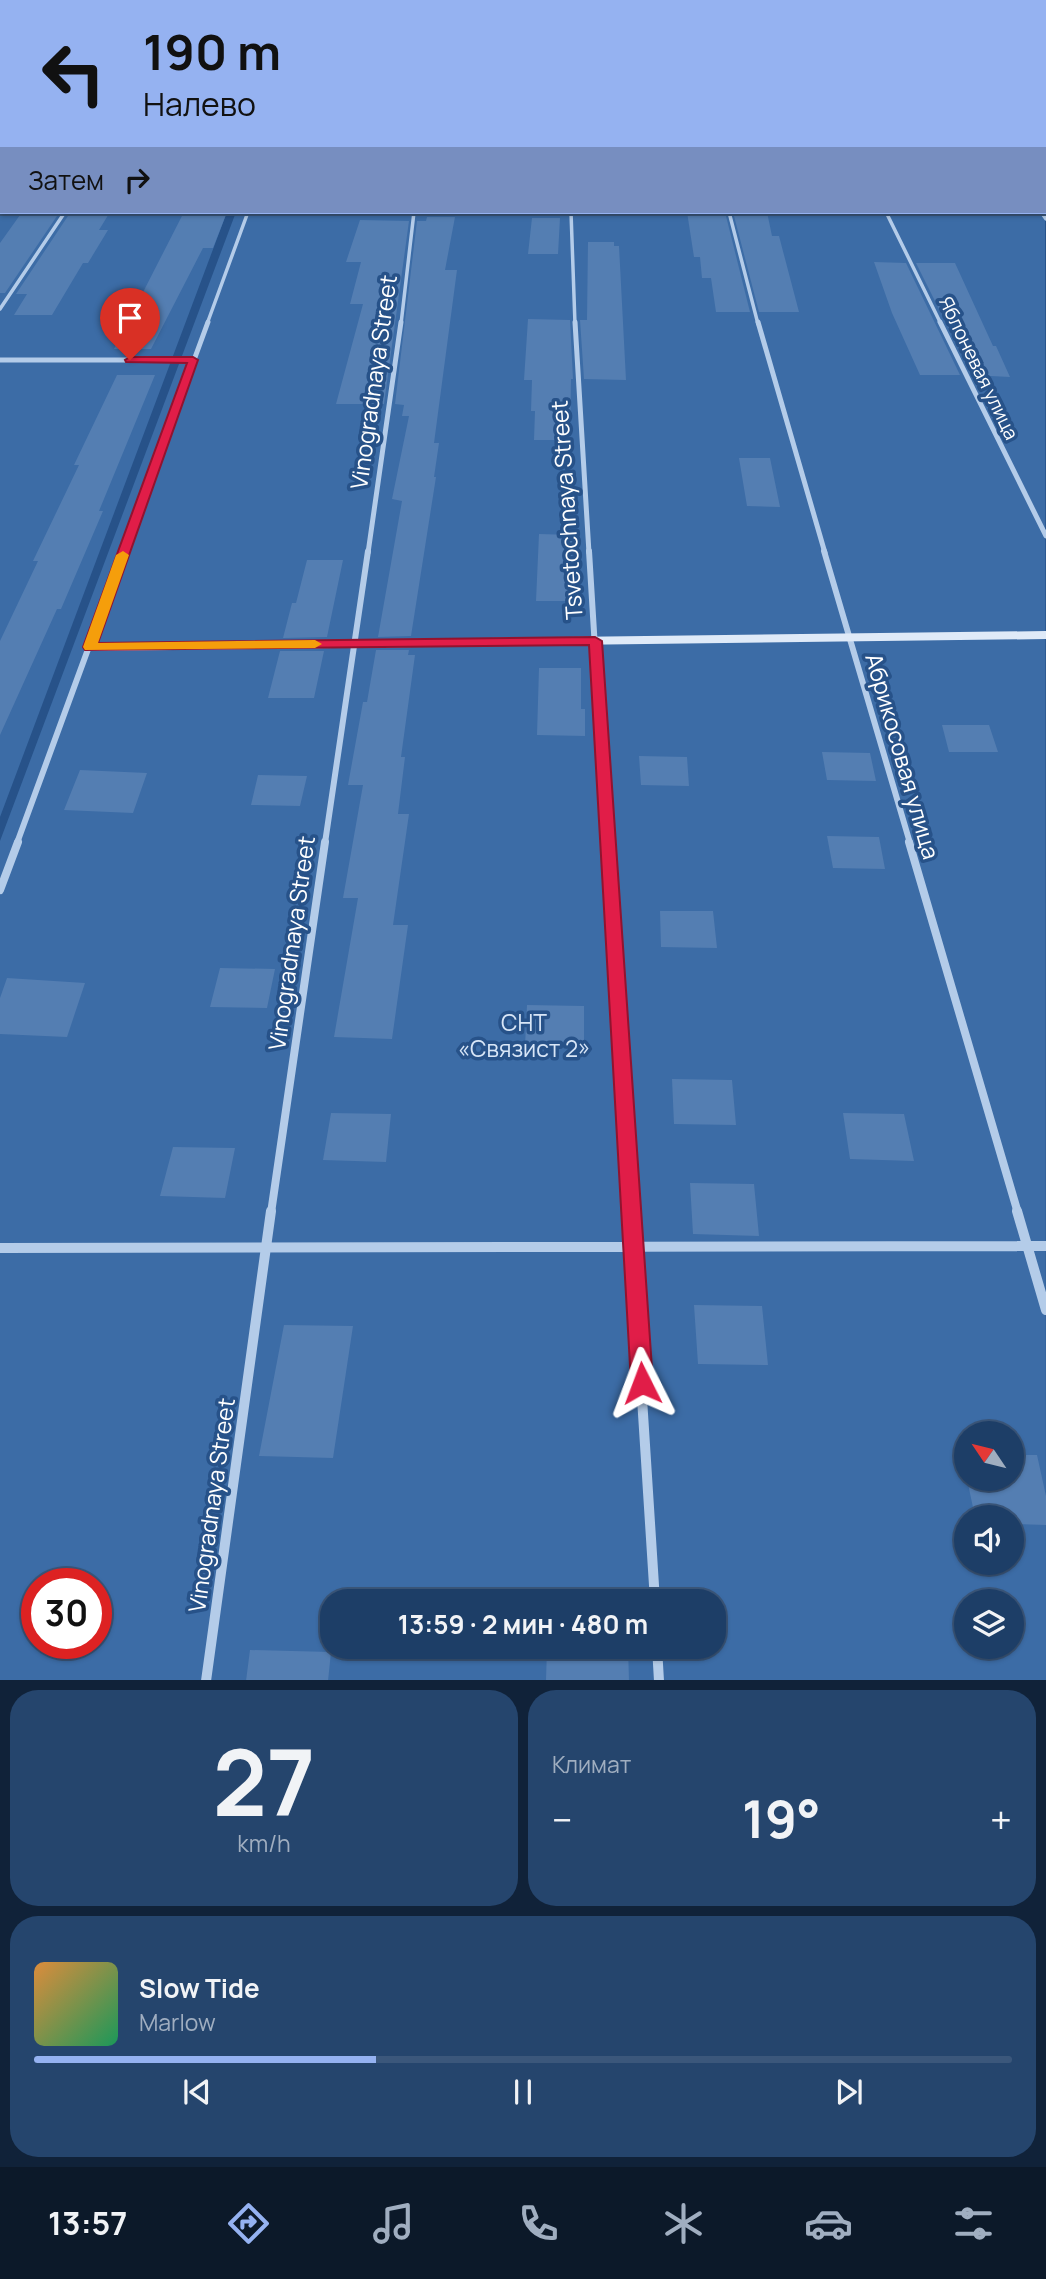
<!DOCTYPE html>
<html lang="ru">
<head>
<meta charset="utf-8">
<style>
  :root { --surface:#1d3e67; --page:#25456d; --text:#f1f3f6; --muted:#a0aec0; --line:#3b577b; --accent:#95b2f1 }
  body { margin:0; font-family:Manrope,sans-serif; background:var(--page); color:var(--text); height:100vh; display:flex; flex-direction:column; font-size:26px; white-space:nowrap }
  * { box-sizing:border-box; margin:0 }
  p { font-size:23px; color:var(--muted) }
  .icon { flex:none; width:38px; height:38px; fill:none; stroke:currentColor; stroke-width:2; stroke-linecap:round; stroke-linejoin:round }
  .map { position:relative; height:1680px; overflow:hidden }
  .details { display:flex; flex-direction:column; gap:10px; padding:10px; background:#102239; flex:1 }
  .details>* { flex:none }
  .top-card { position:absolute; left:0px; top:0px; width:1046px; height:214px; box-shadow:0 2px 5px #0004,0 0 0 2px var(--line); background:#95b2f1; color:#111; overflow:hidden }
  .needle { width:46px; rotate:305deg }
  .fabs { position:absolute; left:954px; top:1421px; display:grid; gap:14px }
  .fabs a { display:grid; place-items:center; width:70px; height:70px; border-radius:50%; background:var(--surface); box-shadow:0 2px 5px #0004,0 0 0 2px var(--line); font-size:35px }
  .speed { position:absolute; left:21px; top:1568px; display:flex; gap:14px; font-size:35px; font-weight:700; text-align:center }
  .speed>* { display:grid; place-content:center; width:91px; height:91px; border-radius:50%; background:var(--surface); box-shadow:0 2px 5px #0004,0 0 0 2px var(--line); line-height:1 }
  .speed .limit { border:10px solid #d22; background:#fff; color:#111 }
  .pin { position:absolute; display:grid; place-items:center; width:60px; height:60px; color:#fff; margin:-72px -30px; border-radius:50% 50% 50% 0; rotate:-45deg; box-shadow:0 0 7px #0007 }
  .pin .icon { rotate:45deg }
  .me { position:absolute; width:77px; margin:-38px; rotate:357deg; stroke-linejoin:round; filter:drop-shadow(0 0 5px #0008) }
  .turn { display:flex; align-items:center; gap:24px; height:147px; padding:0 28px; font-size:32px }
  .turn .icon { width:91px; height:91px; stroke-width:2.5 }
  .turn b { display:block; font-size:49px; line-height:60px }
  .then { display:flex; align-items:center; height:66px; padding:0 28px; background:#0003; gap:14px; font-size:26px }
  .big { font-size:52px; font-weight:700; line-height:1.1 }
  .details .card { flex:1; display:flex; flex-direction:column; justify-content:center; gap:10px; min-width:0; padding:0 24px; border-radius:28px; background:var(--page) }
  .details .dial { align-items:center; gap:0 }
  .dial b { font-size:91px; line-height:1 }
  .song { display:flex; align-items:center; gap:21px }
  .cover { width:84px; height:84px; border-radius:10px; background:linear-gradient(135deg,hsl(30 70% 55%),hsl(150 70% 35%)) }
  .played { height:7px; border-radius:4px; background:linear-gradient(90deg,var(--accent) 35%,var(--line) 35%) }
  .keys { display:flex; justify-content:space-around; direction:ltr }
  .heat { display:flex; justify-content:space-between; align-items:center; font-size:38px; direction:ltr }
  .details .tiles { flex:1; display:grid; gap:10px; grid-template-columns:1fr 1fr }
  .card:last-child { grid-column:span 2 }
  .trip { position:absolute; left:320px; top:1589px; width:406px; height:70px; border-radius:28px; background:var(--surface); box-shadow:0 2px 5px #0004,0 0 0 2px var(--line); font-weight:700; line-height:70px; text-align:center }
  .tabs { display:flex; height:112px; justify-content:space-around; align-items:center; background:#0c1929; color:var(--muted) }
  .tabs .icon { width:49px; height:49px }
  .tabs .current { color:var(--accent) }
  .tabs b { font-size:32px; color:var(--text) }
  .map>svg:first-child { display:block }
</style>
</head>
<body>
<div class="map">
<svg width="1046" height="1681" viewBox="0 0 1046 1681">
  <rect width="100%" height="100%" fill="#275289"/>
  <!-- green -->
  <path fill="#3c6ca6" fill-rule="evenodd" d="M 0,0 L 346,0 L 2,2 L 0,122 Z
    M 356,0 L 998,0 L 1000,2 L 355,2 Z
    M 1045,116 L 1046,1680 L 0,1680 L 0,841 L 236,212 L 1045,212 ZM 966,1433 L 1012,1433 L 1012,1479 L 966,1479 ZM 966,1517 L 1012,1517 L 1012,1563 L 966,1563 ZM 37,1584 L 96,1584 L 96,1643 L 37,1643 ZM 332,1601 L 714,1601 L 714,1647 L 332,1647 ZM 966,1601 L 1012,1601 L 1012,1647 L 966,1647 Z
    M 0,125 L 2,212 L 227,212 L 0,817 Z"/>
  <!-- building -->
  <path fill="#547eb2" d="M 76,212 L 110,212 L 99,230 L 108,230 L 88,263 L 83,263 L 52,315 L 14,315 L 27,294 L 16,294 L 68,216 L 74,216 Z
    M 184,212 L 227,212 L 213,248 L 203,248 L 151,349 L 114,349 Z
    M 687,212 L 725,212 L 750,312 L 716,312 L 711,278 L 702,278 L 700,257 L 694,257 Z
    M 733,212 L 767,212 L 772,236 L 779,236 L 799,312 L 759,312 Z
    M 20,215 L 57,216 L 5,293 L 0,293 L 0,243 Z
    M 427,217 L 455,217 L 445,270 L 457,270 L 434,443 L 439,443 L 434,477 L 436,477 L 411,636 L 378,637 L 402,501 L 392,499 L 409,416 L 402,416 L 404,405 L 395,404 L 417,221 L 426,221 Z
    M 532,218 L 560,218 L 558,254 L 528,254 Z
    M 360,220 L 409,221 L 384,404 L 336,404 L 363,304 L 350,304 L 361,262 L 346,262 Z
    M 588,242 L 614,242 L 614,246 L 619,246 L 626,380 L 584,379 L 580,320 L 587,320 Z
    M 874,262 L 906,263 L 960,375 L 920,375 L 892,313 Z
    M 916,263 L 955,263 L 993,346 L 996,346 L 1010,377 L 972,375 Z
    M 528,319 L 570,320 L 573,379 L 571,379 L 570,440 L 534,440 L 535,411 L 531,411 L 532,380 L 524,380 Z
    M 117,375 L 155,375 L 99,511 L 103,511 L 61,609 L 57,609 L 0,735 L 0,641 L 38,561 L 33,561 L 79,465 L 74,465 Z
    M 739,458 L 770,458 L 780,507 L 747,506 Z
    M 539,534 L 572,535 L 571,601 L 536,601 Z
    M 307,560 L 343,560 L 327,637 L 283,638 L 292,603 L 296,603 Z
    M 376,650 L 409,650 L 408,655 L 415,655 L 401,757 L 405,757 L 398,814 L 409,814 L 393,925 L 408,925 L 392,1039 L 334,1037 L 358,898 L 343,898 L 363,785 L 348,785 L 363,702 L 367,702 Z
    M 280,651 L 324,651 L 314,698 L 268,698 Z
    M 539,668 L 581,668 L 581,709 L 585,709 L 585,736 L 537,735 Z
    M 942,725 L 989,725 L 998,752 L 949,752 Z
    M 822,752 L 870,753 L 876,781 L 827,780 Z
    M 639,756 L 687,757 L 689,786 L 641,785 Z
    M 80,770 L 147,773 L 133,813 L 64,810 Z
    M 258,775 L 307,776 L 300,806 L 251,805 Z
    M 827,836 L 879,837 L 885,869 L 833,868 Z
    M 660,911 L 713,911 L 717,948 L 661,947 Z
    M 220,968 L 275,969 L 267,1008 L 210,1007 Z
    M 7,978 L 85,983 L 67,1037 L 0,1034 L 0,998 Z
    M 527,1005 L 584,1006 L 584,1047 L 525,1046 Z
    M 672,1079 L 732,1080 L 736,1125 L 674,1124 Z
    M 331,1113 L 391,1114 L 386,1162 L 323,1160 Z
    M 843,1113 L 904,1114 L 914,1161 L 850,1159 Z
    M 173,1147 L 235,1148 L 225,1198 L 160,1196 Z
    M 690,1183 L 754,1184 L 759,1236 L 693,1234 Z
    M 694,1305 L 762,1306 L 768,1365 L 698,1364 Z
    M 284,1325 L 353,1326 L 333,1458 L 259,1456 Z
    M 1012,1455 L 1037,1455 L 1046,1496 L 1046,1525 L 1012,1524 L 1012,1517 L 975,1517 L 967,1479 L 1012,1479 Z
    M 547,1647 L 628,1647 L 629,1681 L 546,1681 Z
    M 250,1650 L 331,1652 L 328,1681 L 246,1681 Z"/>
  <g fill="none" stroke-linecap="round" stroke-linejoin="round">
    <!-- street-far5 -->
    <path stroke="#b4cce9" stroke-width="2.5" d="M 965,0 L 967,2
      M 0,118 L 2,115"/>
    <!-- street-far4 -->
    <path stroke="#b4cce9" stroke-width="3.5" d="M 571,212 L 575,324
      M 729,212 L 758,324
      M 886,212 L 941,324
      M 1041,212 L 1046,219
      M 0,309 L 65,212
      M 207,324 L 248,212
      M 401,324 L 414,212"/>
    <!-- street-far3 -->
    <path stroke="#b4cce9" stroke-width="5" d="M 575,322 L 589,553
      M 758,322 L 825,553
      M 940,322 L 1046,536
      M 0,360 L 193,360
      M 123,553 L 208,322
      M 368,553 L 401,322"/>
    <!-- street-far2 -->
    <path stroke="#b4cce9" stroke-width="6" d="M 589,551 L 607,843
      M 824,551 L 910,843
      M 17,843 L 124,551
      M 325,843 L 368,551"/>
    <!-- street-far1 -->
    <path stroke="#b4cce9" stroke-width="8" d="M 607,842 L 631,1213
      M 909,842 L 1018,1213
      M 0,890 L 18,842
      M 271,1213 L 325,842"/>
    <!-- street -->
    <path stroke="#b4cce9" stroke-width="10" d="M 630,1211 L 655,1601
      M 1017,1211 L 1046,1310
      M 0,1248 L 1046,1246
      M 657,1647 L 659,1681
      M 206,1681 L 271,1211"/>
    <!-- secondary -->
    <path fill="#dfeaf8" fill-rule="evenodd" d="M 1008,0 L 1014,0 L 1016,2 L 1010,2 Z
      M 1045,30 L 1046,31 L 1046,35 L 1045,34 Z
      M 1046,631 L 1046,639 L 89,651 L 83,647 L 89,643 Z"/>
  </g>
  <!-- route -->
  <path fill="#e11d48" stroke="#92132f" stroke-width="2" d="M 130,357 L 193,357 L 198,360 L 98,643 L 595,637 L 602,641 L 653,1383 L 650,1390 L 642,1393 L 634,1390 L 631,1383 L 589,645 L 85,650 L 83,647 L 187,363 L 126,362 L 125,360 Z"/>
  <!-- slow -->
  <path fill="#f59e0b" d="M 123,551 L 129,555 L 98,643 L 315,640 L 322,644 L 315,648 L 85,650 L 83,647 L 116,555 Z"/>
  <g text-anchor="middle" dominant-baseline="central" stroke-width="7" stroke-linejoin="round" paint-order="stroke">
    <!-- far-street labels -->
    <g font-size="19" fill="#fff" stroke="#275289">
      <text transform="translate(979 368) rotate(64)">Яблоневая улица</text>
    </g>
    <!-- street labels -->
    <g font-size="23" fill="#fff" stroke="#275289">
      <text transform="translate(373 382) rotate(-82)">Vinogradnaya Street</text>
      <text transform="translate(566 510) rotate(-94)">Tsvetochnaya Street</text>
      <text transform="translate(903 756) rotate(74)">Абрикосовая улица</text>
      <text transform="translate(291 943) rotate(-82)">Vinogradnaya Street</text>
      <text transform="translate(211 1505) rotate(-82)">Vinogradnaya Street</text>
    </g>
    <!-- park labels -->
    <g font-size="23" fill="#d8e6f7" stroke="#275289">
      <text x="524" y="1022">СНТ<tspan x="524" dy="26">«Связист 2»</tspan></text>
    </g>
  </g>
</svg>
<div class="fabs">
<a><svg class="needle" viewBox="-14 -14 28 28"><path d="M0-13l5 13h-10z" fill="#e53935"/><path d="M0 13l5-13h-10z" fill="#a0aec0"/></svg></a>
<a><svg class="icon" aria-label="sound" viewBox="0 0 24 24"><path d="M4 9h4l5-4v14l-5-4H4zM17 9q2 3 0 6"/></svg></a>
<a><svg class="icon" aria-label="layers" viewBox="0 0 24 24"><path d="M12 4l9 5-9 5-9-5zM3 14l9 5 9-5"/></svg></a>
</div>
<div class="speed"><div class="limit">30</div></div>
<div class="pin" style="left:130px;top:360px;background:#d93025"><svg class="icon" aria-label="arrive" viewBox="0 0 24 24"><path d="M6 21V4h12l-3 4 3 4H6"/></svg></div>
<svg class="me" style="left:642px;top:1383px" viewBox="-20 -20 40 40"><path d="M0-17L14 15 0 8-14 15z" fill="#e11d48" stroke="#fff" stroke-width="4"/></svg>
<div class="trip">13:59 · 2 мин · 480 m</div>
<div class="top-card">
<div class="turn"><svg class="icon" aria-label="left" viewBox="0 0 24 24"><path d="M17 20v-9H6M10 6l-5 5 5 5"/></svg><div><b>190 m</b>Налево</div></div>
<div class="then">Затем<svg class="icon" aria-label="right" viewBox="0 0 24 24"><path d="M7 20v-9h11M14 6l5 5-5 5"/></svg></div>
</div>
</div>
<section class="details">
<div class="tiles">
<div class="card dial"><b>27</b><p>km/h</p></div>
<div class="card"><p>Климат</p>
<div class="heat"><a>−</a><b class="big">19°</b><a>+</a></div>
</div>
<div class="card">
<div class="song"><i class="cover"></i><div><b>Slow Tide</b><p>Marlow</p></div></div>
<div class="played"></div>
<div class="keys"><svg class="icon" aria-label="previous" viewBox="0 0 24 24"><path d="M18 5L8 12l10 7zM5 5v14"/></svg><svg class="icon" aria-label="pause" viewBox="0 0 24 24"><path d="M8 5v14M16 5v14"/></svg><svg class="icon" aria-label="next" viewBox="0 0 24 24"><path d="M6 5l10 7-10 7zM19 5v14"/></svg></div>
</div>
</div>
</section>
<nav class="tabs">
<b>13:57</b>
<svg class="icon current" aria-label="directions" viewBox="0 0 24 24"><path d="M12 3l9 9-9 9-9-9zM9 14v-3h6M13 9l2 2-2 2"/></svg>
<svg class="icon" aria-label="music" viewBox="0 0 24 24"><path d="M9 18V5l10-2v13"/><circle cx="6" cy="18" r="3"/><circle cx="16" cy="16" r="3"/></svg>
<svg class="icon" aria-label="phone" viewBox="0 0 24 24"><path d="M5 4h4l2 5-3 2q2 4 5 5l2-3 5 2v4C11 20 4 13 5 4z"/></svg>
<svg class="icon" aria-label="climate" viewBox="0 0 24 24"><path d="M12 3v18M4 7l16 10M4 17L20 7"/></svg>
<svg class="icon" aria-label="car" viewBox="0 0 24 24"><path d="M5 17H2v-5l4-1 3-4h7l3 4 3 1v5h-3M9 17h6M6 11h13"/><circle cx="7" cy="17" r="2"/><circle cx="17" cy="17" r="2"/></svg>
<svg class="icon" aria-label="filters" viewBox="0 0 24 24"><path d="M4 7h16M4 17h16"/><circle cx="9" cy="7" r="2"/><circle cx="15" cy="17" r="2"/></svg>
</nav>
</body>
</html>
